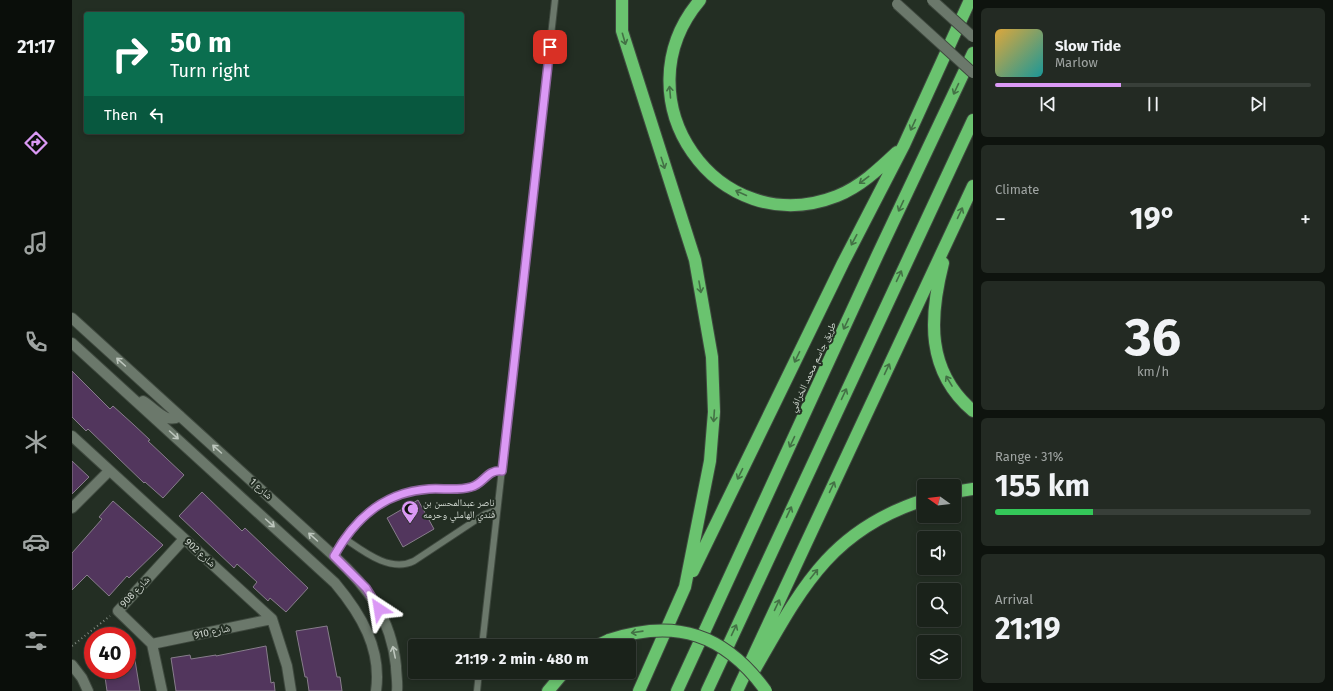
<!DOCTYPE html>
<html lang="en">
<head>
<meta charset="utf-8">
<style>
  :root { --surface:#1a221a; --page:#232a23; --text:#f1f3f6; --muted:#9fa4a2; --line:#383f39; --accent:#db99f5 }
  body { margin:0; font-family:"Fira Sans","Noto Naskh Arabic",sans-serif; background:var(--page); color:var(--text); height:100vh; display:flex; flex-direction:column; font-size:15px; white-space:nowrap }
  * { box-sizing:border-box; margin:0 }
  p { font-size:13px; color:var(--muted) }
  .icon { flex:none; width:22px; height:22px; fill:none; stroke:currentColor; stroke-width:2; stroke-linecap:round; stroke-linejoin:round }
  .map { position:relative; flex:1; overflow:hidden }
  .panel { display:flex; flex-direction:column; gap:8px; padding:8px; background:#0e130e; width:360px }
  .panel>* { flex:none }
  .banner { position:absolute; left:12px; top:12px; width:380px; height:122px; border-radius:4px; box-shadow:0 2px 6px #0003,0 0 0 1px var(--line); background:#0b6e4f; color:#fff; overflow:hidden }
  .needle { width:26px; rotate:285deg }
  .controls { position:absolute; left:845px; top:479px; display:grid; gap:8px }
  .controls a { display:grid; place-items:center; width:44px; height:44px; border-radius:4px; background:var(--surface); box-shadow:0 2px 6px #0003,0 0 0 1px var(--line); font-size:20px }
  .speed { position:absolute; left:12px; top:627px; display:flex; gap:8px; font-size:20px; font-weight:700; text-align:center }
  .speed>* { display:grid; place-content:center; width:52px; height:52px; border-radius:50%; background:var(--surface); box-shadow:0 2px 6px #0003,0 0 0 1px var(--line); line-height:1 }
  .speed .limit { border:6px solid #d22; background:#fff; color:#111 }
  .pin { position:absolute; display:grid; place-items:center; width:34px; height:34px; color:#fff; margin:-17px; border-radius:8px; box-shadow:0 2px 6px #0006 }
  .me { position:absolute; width:44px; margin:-22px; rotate:327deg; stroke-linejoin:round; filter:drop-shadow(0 0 3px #0008) }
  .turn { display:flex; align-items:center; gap:14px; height:84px; padding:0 20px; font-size:18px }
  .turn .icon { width:52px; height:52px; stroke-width:2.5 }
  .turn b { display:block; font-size:28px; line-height:34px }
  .then { display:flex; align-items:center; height:38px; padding:0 20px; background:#0003; gap:8px; font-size:15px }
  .big { font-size:30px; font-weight:700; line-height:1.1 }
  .panel .tile { flex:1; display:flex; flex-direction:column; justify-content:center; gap:6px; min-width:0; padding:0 14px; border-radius:6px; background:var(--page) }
  .panel .dial { align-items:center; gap:0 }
  .dial b { font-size:52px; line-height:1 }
  .song { display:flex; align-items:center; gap:12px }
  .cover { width:48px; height:48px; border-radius:6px; background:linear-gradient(135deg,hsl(40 70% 55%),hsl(180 70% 35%)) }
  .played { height:4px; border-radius:2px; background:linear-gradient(90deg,var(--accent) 40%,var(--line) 40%) }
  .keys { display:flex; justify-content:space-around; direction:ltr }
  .heat { display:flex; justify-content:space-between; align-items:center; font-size:22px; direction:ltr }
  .charge { height:6px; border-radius:3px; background:linear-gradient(90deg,#34c759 31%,var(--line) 0) }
  .trip { position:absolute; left:336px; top:639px; width:228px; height:40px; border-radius:4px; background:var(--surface); box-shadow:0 2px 6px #0003,0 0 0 1px var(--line); font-weight:700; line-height:40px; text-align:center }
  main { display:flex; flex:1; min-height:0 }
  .tab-bar { display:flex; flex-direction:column; width:72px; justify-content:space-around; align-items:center; background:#0a0e0a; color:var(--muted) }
  .tab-bar .icon { width:28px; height:28px }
  .tab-bar .current { color:var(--accent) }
  .tab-bar b { font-size:18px; color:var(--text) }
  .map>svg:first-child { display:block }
</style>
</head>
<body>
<main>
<nav class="tab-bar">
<b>21:17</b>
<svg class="icon current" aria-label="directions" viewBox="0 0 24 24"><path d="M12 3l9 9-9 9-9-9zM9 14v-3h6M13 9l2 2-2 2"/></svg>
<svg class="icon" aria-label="music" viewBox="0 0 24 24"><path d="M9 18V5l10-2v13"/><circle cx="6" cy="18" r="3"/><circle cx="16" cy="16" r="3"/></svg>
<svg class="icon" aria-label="phone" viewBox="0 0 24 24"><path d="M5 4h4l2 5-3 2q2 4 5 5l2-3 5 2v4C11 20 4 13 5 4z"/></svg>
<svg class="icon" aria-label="climate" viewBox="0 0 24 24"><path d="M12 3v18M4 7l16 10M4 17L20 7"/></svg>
<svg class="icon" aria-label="car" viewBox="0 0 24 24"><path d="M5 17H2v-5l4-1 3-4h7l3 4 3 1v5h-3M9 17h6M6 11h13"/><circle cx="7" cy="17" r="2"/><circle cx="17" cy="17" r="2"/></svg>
<svg class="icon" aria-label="filters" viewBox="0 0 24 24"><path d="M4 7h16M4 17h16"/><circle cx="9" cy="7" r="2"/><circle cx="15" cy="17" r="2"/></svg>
</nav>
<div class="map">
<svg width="901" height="691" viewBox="0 0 901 691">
  <rect width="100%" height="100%" fill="#232e23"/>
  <!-- building -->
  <path fill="#52365d" stroke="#877d8b" d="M 0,371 L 38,409 L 41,406 L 62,425 L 78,440 L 76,441 L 112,475 L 91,498 L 73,482 L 72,483 L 16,429 L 14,431 L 0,417 Z
    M 0,461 L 17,477 L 0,494 Z
    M 130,492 L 170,531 L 173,528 L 236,588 L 214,612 L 198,598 L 196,601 L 181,587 L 185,582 L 165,564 L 162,568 L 107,516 Z
    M 346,500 L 362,529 L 331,547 L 315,518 Z
    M 41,501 L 91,545 L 57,578 L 55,576 L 37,596 L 15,575 L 0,590 L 0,553 L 30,519 L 27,517 Z
    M 255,626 L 265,677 L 268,677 L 270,691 L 237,691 L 235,677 L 233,677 L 224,631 Z
    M 194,646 L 199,683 L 202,682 L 203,691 L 104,691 L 99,658 L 118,655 L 119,659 L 144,655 L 144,656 Z
    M 62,654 L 68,691 L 35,691 L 32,670 L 55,670 L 55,656 Z"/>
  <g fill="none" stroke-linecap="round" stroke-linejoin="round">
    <!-- lane casing -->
    <g stroke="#3f493f" stroke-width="8">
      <path id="lane" d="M 272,538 C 291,551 318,573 342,561 L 413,514 L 425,510
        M 262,556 C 282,519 313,492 357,489 C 370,488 386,491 399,487 C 412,484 415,469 430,471
        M 410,646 L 483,0
        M 405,691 L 407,672"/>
    </g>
    <!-- street casing -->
    <g stroke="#3f493f" stroke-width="12">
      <path id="street" d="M 0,436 L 200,619 L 215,666 L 219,691
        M 0,508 L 37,471
        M 80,644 L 200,619
        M 0,665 L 10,678 L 16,691
        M 90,691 L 80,644 L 46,611 L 112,539"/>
    </g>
    <!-- secondary casing -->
    <g stroke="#3f493f" stroke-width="12">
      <path id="secondary" d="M 0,318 L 262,556 C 296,587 319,618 324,666 C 324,674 326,683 325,691
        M 0,343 L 263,583 C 289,614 310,649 304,691
        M 71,401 C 83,408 94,425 108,416"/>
    </g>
    <!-- highway casing -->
    <g stroke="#3f493f" stroke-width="14">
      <path id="highway" d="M 550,0 L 550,31 L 623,260 L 640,357 L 642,412 L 638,461 L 613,587 L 567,691
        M 628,0 C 545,98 645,243 765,196 C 788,187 807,169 825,152
        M 871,263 C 857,318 854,371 901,411
        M 882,492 L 901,489
        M 621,571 L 771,263 L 832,145 L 898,0
        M 524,646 L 537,640
        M 683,669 C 729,589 758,530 852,500
        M 476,691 L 492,672
        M 605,691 L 806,254 L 901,53
        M 635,691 L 901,120
        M 665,691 L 901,186"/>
    </g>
    <!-- path -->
    <path stroke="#7f887f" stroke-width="2" stroke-dasharray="1 3" stroke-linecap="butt" d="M 0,646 L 38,616"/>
    <!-- lane -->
    <use href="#lane" stroke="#6b786b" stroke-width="6"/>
    <!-- street -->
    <use href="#street" stroke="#6b786b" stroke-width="10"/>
    <!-- secondary -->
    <use href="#secondary" stroke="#6b786b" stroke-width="10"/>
    <!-- highway -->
    <use href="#highway" stroke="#6ac36f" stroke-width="12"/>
    <!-- secondary-bridge casing -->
    <g stroke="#3f493f" stroke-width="12" stroke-linecap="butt">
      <path id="secondary-bridge" d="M 860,0 L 901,37
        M 825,4 L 901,73"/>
    </g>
    <!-- highway-bridge casing -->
    <g stroke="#3f493f" stroke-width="14" stroke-linecap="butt">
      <path id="highway-bridge" d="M 537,640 C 604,618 653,634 694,691"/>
    </g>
    <!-- secondary-bridge -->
    <use href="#secondary-bridge" stroke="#6b786b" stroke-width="10"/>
    <!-- highway-bridge -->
    <use href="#highway-bridge" stroke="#6ac36f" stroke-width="12"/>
  </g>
  <!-- one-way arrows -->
  <defs><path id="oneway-shaft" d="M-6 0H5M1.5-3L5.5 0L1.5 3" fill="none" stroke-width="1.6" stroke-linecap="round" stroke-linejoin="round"/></defs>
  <g stroke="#437145">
    <use href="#oneway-shaft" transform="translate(552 39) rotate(74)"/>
    <use href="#oneway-shaft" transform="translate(884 89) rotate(115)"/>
    <use href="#oneway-shaft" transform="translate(598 92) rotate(-95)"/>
    <use href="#oneway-shaft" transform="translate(841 125) rotate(115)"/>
    <use href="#oneway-shaft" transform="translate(591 163) rotate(72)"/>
    <use href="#oneway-shaft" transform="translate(792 180) rotate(143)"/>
    <use href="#oneway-shaft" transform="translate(669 193) rotate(-156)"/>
    <use href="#oneway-shaft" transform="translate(829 206) rotate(115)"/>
    <use href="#oneway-shaft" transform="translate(888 213) rotate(-65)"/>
    <use href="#oneway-shaft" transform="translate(782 240) rotate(118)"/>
    <use href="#oneway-shaft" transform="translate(827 276) rotate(-65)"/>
    <use href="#oneway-shaft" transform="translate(628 287) rotate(80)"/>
    <use href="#oneway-shaft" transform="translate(774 324) rotate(115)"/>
    <use href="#oneway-shaft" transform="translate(725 357) rotate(116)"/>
    <use href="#oneway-shaft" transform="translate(815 369) rotate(-65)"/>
    <use href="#oneway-shaft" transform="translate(877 381) rotate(-121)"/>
    <use href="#oneway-shaft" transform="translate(772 394) rotate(-65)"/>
    <use href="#oneway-shaft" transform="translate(642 416) rotate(94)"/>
    <use href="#oneway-shaft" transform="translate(720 442) rotate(115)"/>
    <use href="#oneway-shaft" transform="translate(668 474) rotate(116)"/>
    <use href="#oneway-shaft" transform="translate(760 487) rotate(-65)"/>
    <use href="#oneway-shaft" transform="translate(717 512) rotate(-65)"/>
    <use href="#oneway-shaft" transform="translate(742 574) rotate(-51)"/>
    <use href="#oneway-shaft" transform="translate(705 605) rotate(-65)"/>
    <use href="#oneway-shaft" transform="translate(662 630) rotate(-65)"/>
    <use href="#oneway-shaft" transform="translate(565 632) rotate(172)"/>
  </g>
  <g stroke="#bdc6bd">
    <use href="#oneway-shaft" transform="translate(49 362) rotate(-138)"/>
    <use href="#oneway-shaft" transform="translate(102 435) rotate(42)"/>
    <use href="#oneway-shaft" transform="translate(145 449) rotate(-138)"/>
    <use href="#oneway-shaft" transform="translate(198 523) rotate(42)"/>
    <use href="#oneway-shaft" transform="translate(241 537) rotate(-138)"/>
    <use href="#oneway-shaft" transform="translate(322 652) rotate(-102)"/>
  </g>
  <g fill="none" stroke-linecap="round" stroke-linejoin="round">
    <!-- route casing -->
    <g stroke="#8e639f" stroke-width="10">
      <path id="route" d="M 307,609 L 294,588 L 262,556 C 283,518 312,492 357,489 C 370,488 386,491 399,487 C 412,484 415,469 430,471 L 478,47"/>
    </g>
    <!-- route -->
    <use href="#route" stroke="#db99f5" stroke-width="7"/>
  </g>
  <!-- icons -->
  <defs>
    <g id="mosque-pin" transform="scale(0.9)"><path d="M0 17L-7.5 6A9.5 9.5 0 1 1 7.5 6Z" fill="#db99f5" stroke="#232e23"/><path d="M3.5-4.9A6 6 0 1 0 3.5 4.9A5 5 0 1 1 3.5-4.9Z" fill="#111"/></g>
  </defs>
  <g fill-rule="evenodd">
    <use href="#mosque-pin" x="338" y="509"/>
  </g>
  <g text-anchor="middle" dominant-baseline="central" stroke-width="4" stroke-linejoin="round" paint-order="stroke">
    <!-- street labels -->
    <g font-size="10" fill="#d2d9d2" stroke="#232e23">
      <text transform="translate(741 367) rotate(-65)">طريق جاسم محمد الخرافي</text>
      <text transform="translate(189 489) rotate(42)">شارع 1</text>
      <text transform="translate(128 553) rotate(42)">شارع 902</text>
      <text transform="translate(63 592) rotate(-47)">شارع 908</text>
      <text transform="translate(140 632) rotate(-12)">شارع 910</text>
    </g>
    <!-- poi labels -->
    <g font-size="10" fill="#d2d9d2" stroke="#232e23" text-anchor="start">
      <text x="351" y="503">ناصر عبدالمحسن بن<tspan x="351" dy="12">فندي الهاملي وحرمه</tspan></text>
    </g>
  </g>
</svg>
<div class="controls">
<a><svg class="needle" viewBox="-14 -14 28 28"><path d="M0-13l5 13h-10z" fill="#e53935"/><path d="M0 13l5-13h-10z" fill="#9fa4a2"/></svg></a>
<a><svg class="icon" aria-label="sound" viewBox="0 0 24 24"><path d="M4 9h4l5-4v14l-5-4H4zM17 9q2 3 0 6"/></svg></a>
<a><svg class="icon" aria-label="search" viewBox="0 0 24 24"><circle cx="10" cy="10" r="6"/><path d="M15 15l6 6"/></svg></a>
<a><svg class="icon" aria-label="layers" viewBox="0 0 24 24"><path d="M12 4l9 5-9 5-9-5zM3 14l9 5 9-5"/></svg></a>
</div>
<div class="speed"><div class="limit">40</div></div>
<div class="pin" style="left:478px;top:47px;background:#d93025"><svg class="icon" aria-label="arrive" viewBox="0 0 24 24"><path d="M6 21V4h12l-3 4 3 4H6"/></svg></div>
<svg class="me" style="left:307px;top:609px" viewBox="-20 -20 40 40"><path d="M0-17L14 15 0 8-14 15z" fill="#db99f5" stroke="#fff" stroke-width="4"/></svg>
<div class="trip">21:19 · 2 min · 480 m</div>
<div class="banner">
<div class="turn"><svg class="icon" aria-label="right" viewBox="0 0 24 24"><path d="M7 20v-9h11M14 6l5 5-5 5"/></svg><div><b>50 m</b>Turn right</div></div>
<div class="then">Then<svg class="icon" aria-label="left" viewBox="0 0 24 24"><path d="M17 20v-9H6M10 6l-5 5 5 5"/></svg></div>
</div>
</div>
<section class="panel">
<div class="tile">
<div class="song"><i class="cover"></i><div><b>Slow Tide</b><p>Marlow</p></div></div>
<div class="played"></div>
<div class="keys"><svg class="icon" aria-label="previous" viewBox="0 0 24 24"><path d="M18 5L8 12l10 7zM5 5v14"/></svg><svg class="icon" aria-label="pause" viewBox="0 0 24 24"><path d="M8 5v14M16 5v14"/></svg><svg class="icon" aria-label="next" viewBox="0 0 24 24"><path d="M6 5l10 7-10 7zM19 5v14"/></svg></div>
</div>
<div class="tile"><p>Climate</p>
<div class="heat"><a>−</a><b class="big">19°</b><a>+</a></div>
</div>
<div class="tile dial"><b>36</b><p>km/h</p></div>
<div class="tile"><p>Range · 31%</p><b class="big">155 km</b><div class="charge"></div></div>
<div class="tile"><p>Arrival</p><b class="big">21:19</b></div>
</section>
</main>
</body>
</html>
